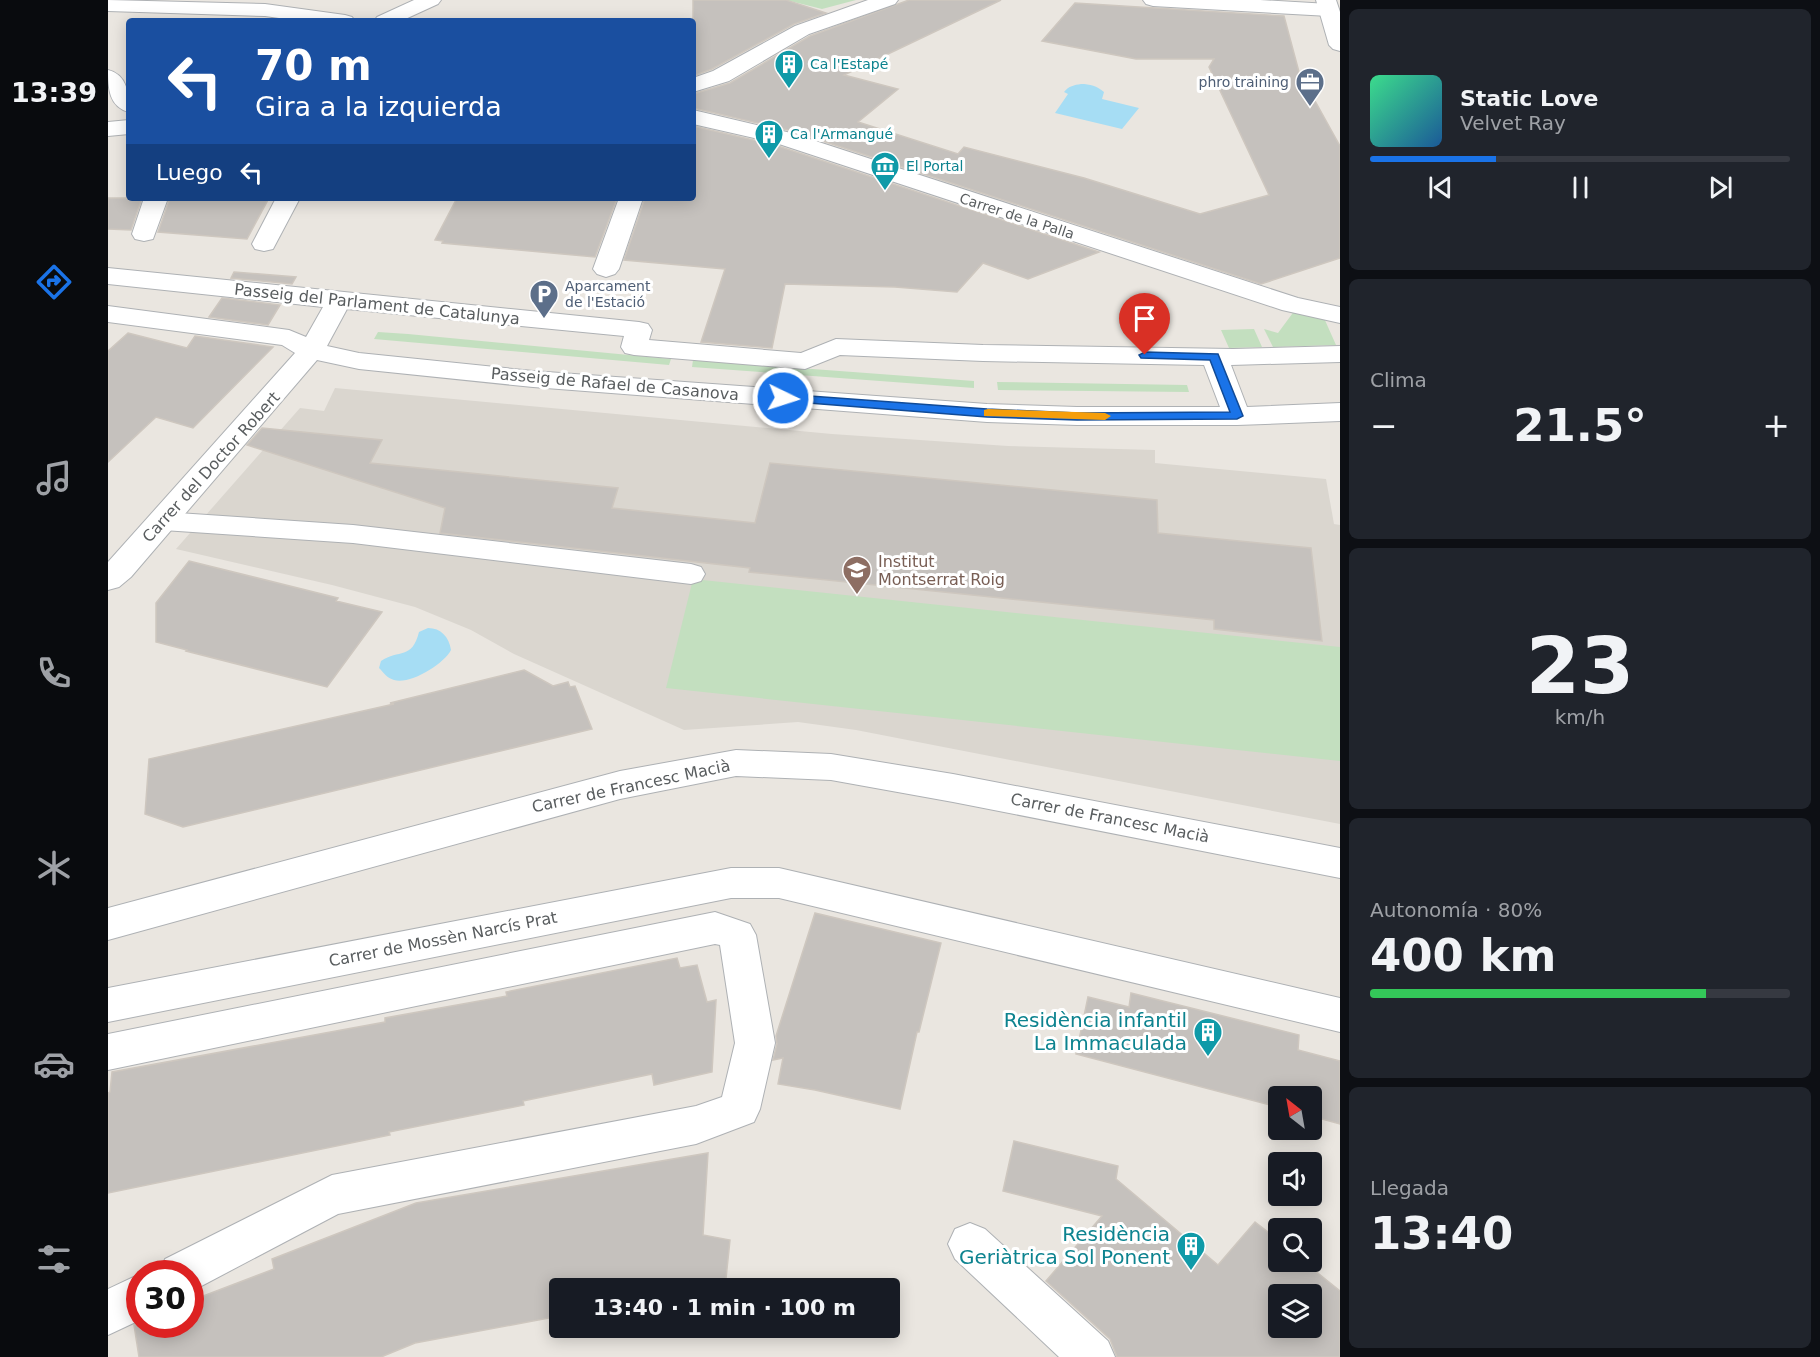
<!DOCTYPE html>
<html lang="es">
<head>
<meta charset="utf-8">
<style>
  :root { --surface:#171b24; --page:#20242c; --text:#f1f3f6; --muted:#9ea1a6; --line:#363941; --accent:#1a73e8 }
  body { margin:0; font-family:"DejaVu Sans",sans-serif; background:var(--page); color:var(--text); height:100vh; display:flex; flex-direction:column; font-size:22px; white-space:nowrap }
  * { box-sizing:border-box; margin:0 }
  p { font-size:20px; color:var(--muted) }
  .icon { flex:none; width:33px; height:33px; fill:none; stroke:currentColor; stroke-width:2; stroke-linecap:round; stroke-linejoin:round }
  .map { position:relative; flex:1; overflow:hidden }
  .details { display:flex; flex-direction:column; gap:9px; padding:9px; background:#0d0f14; width:480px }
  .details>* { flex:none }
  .hud { position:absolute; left:18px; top:18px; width:570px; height:183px; border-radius:6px; box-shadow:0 3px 15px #0003; background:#1a4fa0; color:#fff; overflow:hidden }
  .needle { width:39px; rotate:329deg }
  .tools { position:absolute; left:1160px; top:1086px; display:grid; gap:12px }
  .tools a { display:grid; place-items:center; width:54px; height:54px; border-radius:6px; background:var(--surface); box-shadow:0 3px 15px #0003; font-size:30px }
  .speed { position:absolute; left:18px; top:1260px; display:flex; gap:12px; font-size:30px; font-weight:700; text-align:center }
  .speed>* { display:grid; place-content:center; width:78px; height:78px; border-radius:50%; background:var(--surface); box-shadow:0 3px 15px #0003; line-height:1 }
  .speed .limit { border:9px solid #d22; background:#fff; color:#111 }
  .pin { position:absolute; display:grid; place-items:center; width:51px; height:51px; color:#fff; margin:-62px -26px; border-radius:50% 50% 50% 0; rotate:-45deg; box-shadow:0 0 6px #0007 }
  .pin .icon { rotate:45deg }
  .me { position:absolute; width:66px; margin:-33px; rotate:94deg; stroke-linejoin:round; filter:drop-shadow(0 0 4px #0008) }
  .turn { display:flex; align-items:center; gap:21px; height:126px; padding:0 30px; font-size:27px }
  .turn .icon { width:78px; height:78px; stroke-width:2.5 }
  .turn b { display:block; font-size:42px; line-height:51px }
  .then { display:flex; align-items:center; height:57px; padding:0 30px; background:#0003; gap:12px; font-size:22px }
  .big { font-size:45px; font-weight:800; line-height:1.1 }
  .details .widget { flex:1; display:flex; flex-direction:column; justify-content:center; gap:9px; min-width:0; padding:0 21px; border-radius:9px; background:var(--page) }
  .details .dial { align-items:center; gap:0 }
  .dial b { font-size:78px; line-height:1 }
  .song { display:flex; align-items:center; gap:18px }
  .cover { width:72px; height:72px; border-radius:9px; background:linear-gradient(135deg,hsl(150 70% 55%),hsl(210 70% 35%)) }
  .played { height:6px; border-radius:3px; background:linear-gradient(90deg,var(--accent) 30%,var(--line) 30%) }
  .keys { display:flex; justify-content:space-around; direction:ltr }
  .heat { display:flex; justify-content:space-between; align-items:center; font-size:33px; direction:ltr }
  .charge { height:9px; border-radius:4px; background:linear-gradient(90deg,#34c759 80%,var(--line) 0) }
  .trip { position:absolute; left:441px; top:1278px; width:351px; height:60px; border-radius:6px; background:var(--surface); box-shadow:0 3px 15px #0003; font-weight:800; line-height:60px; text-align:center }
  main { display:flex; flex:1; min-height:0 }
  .dock { display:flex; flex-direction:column; width:108px; justify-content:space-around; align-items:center; background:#090b0e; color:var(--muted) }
  .dock .icon { width:42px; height:42px }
  .dock .on { color:var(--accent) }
  .dock b { font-size:27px; color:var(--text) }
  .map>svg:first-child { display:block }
</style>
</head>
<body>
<main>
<nav class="dock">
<b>13:39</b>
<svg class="icon on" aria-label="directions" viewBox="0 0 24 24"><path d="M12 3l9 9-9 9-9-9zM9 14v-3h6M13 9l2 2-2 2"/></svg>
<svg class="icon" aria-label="music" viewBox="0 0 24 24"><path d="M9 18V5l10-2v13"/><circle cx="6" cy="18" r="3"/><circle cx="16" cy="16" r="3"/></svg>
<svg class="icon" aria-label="phone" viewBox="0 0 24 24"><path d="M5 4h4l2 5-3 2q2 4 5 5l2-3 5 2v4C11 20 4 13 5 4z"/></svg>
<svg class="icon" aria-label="climate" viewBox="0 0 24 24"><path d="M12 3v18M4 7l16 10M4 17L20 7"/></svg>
<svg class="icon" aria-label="car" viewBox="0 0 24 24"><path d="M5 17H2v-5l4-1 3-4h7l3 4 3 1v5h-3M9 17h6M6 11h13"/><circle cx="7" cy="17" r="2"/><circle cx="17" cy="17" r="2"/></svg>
<svg class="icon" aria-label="filters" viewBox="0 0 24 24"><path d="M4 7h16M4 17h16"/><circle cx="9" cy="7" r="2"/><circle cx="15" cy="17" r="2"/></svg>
</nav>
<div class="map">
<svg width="1232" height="1357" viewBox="0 0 1232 1357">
  <rect width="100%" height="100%" fill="#eae6e0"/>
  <!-- education -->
  <path fill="#dad6cf" d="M 227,388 L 724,434 L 900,446 L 1047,450 L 1047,463 L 1218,479 L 1226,524 L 1232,525 L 1232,824 L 748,730 L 690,722 L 576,730 L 406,654 L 363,630 L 307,607 L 224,585 L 68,549 L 192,408 L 216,411 Z"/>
  <!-- green -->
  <path fill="#c3dfbf" d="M 678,0 L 748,0 L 714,9 Z
    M 1187,310 L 1216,318 L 1228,345 L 1165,347 L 1156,329 L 1170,333 Z
    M 1146,329 L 1154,347 L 1121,348 L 1113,330 Z
    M 270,332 L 300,334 L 563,359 L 561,365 L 266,339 Z
    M 585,360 L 866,381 L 866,388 L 584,367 Z
    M 889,382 L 1079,385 L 1081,392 L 890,390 Z
    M 585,579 L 1232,647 L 1232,761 L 558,688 Z"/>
  <!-- water -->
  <path fill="#a6ddf4" d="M 973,84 C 982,84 989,86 996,92 L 994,99 L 1031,108 L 1014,129 L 947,113 L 960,94 L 956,92 C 961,86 966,85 973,84 Z
    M 320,628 C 333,628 341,637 343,650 C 336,664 302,685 286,680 C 279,678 276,673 271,668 L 273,661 C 291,649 304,660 311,632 Z"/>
  <!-- building -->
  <path fill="#c5c1bd" stroke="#cec7bf" stroke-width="1.5" fill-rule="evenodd" d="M 585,0 L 678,0 L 718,13 L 686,24 L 604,69 L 585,76 Z
    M 801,0 L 893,0 L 736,75 L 790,89 L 750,122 L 850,154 L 856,147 L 976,178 L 1092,214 L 1161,195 L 1101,67 L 1106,59 L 1028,59 L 934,41 L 967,3 L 1176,16 L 1191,72 L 1232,146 L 1232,258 L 1153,284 L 684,131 L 585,108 L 585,94 L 622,83 L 702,36 Z
    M 585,126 L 667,145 L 991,252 L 920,279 L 875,263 L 849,292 L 787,287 L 677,284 L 664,348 L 593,342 L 617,269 L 516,260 L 537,198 L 585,198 Z
    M 0,198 L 34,198 L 23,230 L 0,229 Z
    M 62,198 L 161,198 L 139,239 L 50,232 Z
    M 349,198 L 509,198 L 487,257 L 334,243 L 335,241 L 327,240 Z
    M 126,272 L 188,277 L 184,284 L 123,278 Z
    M 114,298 L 172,305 L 160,325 L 101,317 Z
    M 20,333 L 79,348 L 87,336 L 165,347 L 85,428 L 48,417 L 0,462 L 0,351 Z
    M 154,428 L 274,440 L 262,463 L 510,488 L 504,508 L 647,523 L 662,463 L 1049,500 L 1050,533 L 1203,548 L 1214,641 L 1106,629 L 1106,620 L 641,572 L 642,568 L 332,533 L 337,508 L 139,445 Z
    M 81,561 L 230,598 L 228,601 L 274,612 L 219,687 L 78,651 L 79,650 L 48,642 L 48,603 Z
    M 416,670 L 445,686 L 460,682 L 462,687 L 467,686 L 484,729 L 75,827 L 37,814 L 41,759 L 286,704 L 282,703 Z
    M 707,913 L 833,943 L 811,1032 L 809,1032 L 792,1109 L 707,1090 L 670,1084 L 675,1058 L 665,1060 L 669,1044 L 668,1036 Z
    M 569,958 L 572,968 L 589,965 L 599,1002 L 608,1000 L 604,1072 L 546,1085 L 544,1074 L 415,1101 L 416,1105 L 281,1132 L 282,1135 L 0,1193 L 0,1093 L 2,1092 L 4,1072 L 277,1022 L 277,1018 L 399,996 L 398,992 Z
    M 1023,993 L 1191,1035 L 1190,1050 L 1232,1061 L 1232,1124 L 1203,1116 L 1203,1096 L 1170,1096 L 1170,1107 L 968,1054 L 980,997 L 1021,1007 Z
    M 906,1141 L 1010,1166 L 1008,1179 L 1110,1265 L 1147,1222 L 1170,1240 L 1170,1262 L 1196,1262 L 1232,1291 L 1232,1357 L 1009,1357 L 1002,1339 L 938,1281 L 994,1216 L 895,1191 ZM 1170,1294 L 1203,1294 L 1203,1328 L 1170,1328 Z
    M 600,1153 L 595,1235 L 622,1240 L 617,1288 L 452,1288 L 452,1316 L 307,1343 L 273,1357 L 31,1357 L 26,1325 L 32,1323 L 82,1324 L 82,1301 L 166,1269 L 164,1259 L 308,1203 Z"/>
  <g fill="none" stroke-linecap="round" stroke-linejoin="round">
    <!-- service casing -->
    <g stroke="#aeb1b4" stroke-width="2">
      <path id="service" d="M 55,512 L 245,525 L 583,564 L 593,567 L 597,574 L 593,581 L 583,584 L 245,543 L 55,530 L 45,527 L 41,521 L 45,515 Z"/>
    </g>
    <!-- pedestrian casing -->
    <g stroke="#aeb1b4" stroke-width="2">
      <path id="pedestrian" d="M 0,0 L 157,4 L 237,15 L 244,17 L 247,21 L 192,21 L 157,16 L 0,11 Z
        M 306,0 L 333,0 L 330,4 L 293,21 L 266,21 L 269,17 Z
        M 760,0 L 790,0 L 787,4 L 701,34 L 621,81 L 585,92 L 585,78 L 605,71 L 687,26 Z
        M 1035,0 L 1152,0 L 1221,4 L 1228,6 L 1231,10 L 1228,14 L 1221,16 L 1045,6 L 1038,4 Z
        M 0,70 C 20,75 21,95 21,112 C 1,107 0,88 0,70 Z
        M 585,110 L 683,133 L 1190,298 L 1232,307 L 1232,323 L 1174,310 L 668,143 L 585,124 Z
        M 21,120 L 21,134 L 0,136 L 0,122 Z
        M 36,198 L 60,198 L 45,239 L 36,241 L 27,239 L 24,234 Z
        M 168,198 L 192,198 L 165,249 L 156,251 L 147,249 L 144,244 Z
        M 511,198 L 535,198 L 511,269 L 507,274 L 498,277 L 489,274 L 485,269 Z"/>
    </g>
    <!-- minor casing -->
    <g stroke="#aeb1b4" stroke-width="2">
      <path id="minor" d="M 1208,0 L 1228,0 L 1232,12 L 1232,51 L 1225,49 L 1221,45 Z
        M 0,268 L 531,322 L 540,324 L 544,330 L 541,340 L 693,353 L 728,339 L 875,345 L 1125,349 L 1232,346 L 1232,362 L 1123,365 L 1139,407 L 1232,403 L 1232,421 L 1129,425 L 969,425 L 879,422 L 425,387 L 251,369 L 209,360 L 23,577 L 11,587 L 0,590 L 0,562 L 187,353 L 174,345 L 0,322 L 0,306 L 181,330 L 198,337 L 215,307 L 0,284 ZM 239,309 L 516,336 L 513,347 L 517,353 L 526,355 L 697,369 L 732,355 L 875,361 L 1096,365 L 1112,407 L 969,407 L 879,404 L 425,371 L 251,353 L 219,346 Z
        M 628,750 L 723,754 L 845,774 L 1232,848 L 1232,878 L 845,802 L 723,780 L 628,776 L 512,799 L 0,940 L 0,908 L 512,771 Z
        M 623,868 L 671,868 L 1232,998 L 1232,1032 L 671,898 L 623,898 L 0,1022 L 0,988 Z
        M 607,912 L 642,924 L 648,935 L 667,1043 L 652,1109 L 646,1122 L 588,1144 L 230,1214 L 82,1292 L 82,1274 L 51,1274 L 57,1259 L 224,1175 L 588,1106 L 614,1097 L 627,1043 L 612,945 L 607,944 L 0,1070 L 0,1034 Z
        M 862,1223 L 877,1229 L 1000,1341 L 1007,1357 L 951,1357 L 847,1259 L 840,1244 L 847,1229 Z
        M 32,1274 L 32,1320 L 0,1335 L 0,1289 Z"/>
    </g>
    <!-- service -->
    <use href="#service" fill="#fff" fill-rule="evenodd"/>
    <!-- pedestrian -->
    <use href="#pedestrian" fill="#fff" fill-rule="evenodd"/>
    <!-- minor -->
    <use href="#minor" fill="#fff" fill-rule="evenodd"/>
  </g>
  <!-- route -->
  <path fill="#1a73e8" stroke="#114b97" stroke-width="1.5" d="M 1037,352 L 1110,354 L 1135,416 L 1129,419 L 969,420 L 879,417 L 675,401 L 670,398 L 675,394 L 879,409 L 969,413 L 1122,412 L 1102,360 L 1033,358 L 1031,355 Z"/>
  <!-- slow -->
  <path fill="#f59e0b" d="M 880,409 L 997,413 L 1003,416 L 997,420 L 876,416 L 876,410 Z"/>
  <!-- icons -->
  <defs>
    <g id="building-pin" transform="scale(1.5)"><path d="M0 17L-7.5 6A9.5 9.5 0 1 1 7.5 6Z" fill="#0f9aa8" stroke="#fff"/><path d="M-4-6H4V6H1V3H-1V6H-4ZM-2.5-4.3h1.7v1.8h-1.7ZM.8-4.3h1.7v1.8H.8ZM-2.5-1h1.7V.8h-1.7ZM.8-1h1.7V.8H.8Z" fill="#fff"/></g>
    <g id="office-pin" transform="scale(1.5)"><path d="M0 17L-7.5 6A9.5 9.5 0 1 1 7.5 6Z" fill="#5c6f8a" stroke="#fff"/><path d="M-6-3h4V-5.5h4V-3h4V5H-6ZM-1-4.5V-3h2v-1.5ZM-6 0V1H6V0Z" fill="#fff"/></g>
    <g id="museum-pin" transform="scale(1.5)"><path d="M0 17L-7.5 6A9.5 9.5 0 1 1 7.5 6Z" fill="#0f9aa8" stroke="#fff"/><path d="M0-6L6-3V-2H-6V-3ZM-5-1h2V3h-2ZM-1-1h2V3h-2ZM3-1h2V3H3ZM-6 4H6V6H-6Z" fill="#fff"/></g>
    <g id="parking-pin" transform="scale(1.5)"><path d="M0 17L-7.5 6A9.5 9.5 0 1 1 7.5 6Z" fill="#5c6f8a" stroke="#fff"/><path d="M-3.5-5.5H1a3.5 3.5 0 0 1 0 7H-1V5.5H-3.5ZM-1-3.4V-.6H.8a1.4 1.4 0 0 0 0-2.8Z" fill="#fff"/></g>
    <g id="school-pin" transform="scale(1.5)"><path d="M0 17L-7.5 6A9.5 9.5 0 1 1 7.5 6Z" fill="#8d6e63" stroke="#fff"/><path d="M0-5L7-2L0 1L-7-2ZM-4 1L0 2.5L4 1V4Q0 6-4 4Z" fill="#fff"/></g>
  </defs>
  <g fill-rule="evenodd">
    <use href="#building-pin" x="681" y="64"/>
    <use href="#office-pin" x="1202" y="82"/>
    <use href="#building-pin" x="661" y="134"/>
    <use href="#museum-pin" x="777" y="166"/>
    <use href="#parking-pin" x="436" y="294"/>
    <use href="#school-pin" x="749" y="570"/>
    <use href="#building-pin" x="1100" y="1032"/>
    <use href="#building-pin" x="1083" y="1246"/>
  </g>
  <g text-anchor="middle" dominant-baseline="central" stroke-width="6" stroke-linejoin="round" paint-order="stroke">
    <!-- far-culture labels -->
    <g font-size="14" fill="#0d838f" stroke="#fff" text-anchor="start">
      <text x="702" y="64">Ca l'Estapé</text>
      <text x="682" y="134">Ca l'Armangué</text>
      <text x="798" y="166">El Portal</text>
    </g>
    <!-- far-service labels -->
    <g font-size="14" fill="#4e5e75" stroke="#fff" text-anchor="end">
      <text x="1181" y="82">phro training</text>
      <text x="457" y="286" text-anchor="start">Aparcament<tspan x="457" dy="16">de l'Estació</tspan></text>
    </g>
    <!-- far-street labels -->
    <g font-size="14" fill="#595d5f" stroke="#fff">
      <text transform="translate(909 216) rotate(18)">Carrer de la Palla</text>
    </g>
    <!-- street labels -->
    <g font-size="16" fill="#595d5f" stroke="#fff">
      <text transform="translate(269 304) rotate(6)">Passeig del Parlament de Catalunya</text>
      <text transform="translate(507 384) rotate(5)">Passeig de Rafael de Casanova</text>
      <text transform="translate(103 467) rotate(-48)">Carrer del Doctor Robert</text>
      <text transform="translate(523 786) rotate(-12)">Carrer de Francesc Macià</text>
      <text transform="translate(1002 818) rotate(11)">Carrer de Francesc Macià</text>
      <text transform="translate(335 939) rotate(-11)">Carrer de Mossèn Narcís Prat</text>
    </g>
    <!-- education labels -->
    <g font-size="16" fill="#785e54" stroke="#fff" text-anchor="start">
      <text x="770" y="561">Institut<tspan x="770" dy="18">Montserrat Roig</tspan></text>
    </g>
    <!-- near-culture labels -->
    <g font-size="20" fill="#0d838f" stroke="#fff" text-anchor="end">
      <text x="1079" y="1020">Residència infantil<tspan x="1079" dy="23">La Immaculada</tspan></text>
      <text x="1062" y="1234">Residència<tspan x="1062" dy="23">Geriàtrica Sol Ponent</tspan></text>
    </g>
  </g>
</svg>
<div class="tools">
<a><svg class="needle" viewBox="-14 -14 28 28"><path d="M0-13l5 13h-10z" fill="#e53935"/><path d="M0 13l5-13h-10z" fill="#9ea1a6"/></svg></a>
<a><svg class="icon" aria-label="sound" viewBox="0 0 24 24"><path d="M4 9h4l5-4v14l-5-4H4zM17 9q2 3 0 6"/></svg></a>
<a><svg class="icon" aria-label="search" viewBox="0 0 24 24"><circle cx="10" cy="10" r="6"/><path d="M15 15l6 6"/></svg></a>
<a><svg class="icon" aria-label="layers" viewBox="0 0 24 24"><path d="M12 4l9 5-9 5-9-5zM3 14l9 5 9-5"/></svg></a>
</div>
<div class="speed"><div class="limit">30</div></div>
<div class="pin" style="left:1037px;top:355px;background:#d93025"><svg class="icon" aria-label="arrive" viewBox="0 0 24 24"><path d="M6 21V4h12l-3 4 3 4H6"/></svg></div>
<svg class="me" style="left:675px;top:398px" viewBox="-20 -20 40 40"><circle r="17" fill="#1a73e8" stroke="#fff" stroke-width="3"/><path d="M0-11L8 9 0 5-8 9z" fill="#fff"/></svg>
<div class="trip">13:40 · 1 min · 100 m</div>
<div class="hud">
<div class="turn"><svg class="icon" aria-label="left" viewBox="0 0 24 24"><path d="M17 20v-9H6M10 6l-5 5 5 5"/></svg><div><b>70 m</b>Gira a la izquierda</div></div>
<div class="then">Luego<svg class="icon" aria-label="left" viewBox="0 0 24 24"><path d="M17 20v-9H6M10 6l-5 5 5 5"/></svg></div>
</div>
</div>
<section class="details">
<div class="widget">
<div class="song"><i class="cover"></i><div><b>Static Love</b><p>Velvet Ray</p></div></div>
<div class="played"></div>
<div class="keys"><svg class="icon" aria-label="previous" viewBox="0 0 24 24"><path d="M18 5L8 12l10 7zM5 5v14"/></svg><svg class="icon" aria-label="pause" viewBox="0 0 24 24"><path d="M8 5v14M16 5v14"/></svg><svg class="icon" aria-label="next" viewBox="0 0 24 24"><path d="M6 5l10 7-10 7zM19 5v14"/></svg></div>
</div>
<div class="widget"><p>Clima</p>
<div class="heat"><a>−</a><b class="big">21.5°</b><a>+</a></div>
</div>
<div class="widget dial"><b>23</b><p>km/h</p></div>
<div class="widget"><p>Autonomía · 80%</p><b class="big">400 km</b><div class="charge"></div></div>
<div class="widget"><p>Llegada</p><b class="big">13:40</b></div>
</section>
</main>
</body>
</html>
